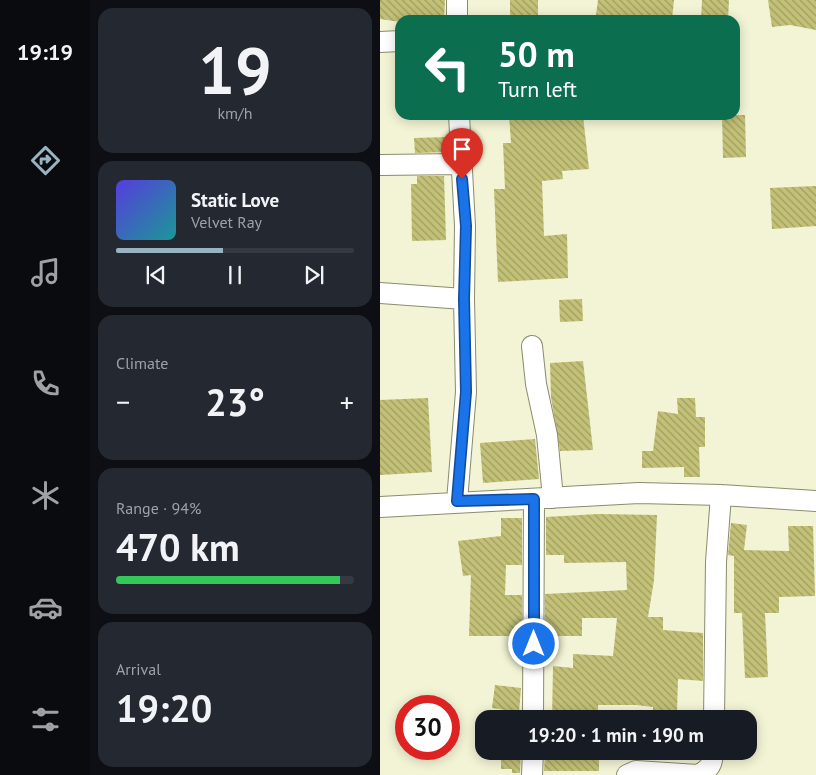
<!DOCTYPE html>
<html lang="en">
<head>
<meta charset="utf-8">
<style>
  :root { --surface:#171b24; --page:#242831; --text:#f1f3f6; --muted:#9ea1a6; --line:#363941; --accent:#99b3c0 }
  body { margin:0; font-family:"PT Sans",sans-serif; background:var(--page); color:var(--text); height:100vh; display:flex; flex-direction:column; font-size:19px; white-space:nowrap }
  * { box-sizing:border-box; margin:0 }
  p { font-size:16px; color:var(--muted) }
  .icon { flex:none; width:28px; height:28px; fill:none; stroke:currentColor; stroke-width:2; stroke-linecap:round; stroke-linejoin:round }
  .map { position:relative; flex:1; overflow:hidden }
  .details { display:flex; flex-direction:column; gap:8px; padding:8px; background:#0d0f14; width:290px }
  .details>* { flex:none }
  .top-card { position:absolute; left:15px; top:15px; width:345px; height:105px; border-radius:15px; box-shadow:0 2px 12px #0003; background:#0b6e4f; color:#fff; overflow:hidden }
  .speed { position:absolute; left:15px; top:695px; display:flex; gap:10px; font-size:25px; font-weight:700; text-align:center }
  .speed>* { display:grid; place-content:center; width:65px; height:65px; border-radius:50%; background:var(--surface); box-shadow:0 2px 12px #0003; line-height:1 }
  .speed .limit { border:8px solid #d22; background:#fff; color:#111 }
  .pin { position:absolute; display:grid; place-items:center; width:42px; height:42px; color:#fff; margin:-51px -21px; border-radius:50% 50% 50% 0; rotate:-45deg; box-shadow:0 0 5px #0007 }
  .pin .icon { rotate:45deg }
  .me { position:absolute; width:55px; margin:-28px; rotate:0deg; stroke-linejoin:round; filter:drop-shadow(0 0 4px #0008) }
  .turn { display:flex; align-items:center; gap:18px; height:105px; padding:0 20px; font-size:22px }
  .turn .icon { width:65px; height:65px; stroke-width:2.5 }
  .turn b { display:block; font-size:35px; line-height:42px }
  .big { font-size:38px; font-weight:700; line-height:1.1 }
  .details .card { flex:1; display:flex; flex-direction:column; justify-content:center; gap:8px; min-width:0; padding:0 18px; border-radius:15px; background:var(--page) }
  .details .dial { align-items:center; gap:0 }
  .dial b { font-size:65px; line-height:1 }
  .song { display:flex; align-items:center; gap:15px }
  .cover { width:60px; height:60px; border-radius:8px; background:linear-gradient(135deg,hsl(250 70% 55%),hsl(180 70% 35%)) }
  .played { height:5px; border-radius:2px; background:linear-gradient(90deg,var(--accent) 45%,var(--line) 45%) }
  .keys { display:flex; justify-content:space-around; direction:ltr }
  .heat { display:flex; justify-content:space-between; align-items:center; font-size:28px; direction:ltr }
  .charge { height:8px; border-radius:4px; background:linear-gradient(90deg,#34c759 94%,var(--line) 0) }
  .trip { position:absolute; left:95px; top:710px; width:282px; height:50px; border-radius:15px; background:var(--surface); box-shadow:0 2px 12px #0003; font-weight:700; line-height:50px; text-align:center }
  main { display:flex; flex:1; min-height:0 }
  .tab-bar { display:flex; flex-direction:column; width:90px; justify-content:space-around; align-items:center; background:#090b0e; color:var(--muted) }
  .tab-bar .icon { width:35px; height:35px }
  .tab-bar .on { color:var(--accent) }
  .tab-bar b { font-size:22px; color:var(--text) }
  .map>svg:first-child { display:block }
</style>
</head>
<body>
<main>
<nav class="tab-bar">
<b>19:19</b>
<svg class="icon on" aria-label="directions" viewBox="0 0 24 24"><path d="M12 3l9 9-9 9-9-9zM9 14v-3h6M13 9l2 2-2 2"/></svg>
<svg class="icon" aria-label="music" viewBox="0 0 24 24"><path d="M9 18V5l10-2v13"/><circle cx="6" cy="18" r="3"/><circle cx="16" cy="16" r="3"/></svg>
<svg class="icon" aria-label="phone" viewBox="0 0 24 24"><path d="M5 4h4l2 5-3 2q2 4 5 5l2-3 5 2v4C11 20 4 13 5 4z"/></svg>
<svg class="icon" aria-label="climate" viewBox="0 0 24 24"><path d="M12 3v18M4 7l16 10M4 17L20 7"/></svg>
<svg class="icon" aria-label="car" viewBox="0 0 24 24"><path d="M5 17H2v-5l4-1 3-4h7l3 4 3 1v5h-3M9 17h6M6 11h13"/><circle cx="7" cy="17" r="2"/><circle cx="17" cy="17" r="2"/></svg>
<svg class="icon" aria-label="filters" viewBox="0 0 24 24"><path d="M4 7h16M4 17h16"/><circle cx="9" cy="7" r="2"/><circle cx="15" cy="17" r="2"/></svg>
</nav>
<section class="details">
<div class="card dial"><b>19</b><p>km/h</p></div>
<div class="card">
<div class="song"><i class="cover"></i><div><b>Static Love</b><p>Velvet Ray</p></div></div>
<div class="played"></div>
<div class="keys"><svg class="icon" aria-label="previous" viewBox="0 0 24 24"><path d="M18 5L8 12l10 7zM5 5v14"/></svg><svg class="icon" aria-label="pause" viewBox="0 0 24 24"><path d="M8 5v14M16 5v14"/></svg><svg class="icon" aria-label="next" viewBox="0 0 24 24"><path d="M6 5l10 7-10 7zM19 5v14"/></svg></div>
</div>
<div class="card"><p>Climate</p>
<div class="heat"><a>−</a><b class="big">23°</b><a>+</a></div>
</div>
<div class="card"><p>Range · 94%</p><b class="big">470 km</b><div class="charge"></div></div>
<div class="card"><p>Arrival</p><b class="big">19:20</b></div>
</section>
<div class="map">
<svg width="436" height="775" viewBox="0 0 436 775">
  <defs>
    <pattern id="building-back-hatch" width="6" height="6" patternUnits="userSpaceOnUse" patternTransform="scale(1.25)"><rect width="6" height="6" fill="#c3c177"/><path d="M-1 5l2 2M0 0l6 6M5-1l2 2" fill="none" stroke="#9f9d61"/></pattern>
  </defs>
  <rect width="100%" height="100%" fill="#f3f3d5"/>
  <!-- building -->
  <path fill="url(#building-back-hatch)" d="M 0,0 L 65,0 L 64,20 L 25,17 L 24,20 L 20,22 L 0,19 Z
    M 130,0 L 158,0 L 158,20 L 130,20 Z
    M 218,0 L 294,0 L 292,20 L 257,20 L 216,15 Z
    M 322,0 L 349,0 L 348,20 L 321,20 Z
    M 388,0 L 436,0 L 436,30 L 410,25 L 392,27 Z
    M 129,115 L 179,115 L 179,118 L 203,116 L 209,169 L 182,171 L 183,179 L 162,181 L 164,236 L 187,234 L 188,278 L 118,282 L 114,189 L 125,189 L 123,143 L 131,143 Z
    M 342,115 L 365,115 L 366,157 L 343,158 Z
    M 68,137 L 69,152 L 35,153 L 34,138 Z
    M 37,176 L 64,176 L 66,240 L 32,241 L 31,184 L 37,184 Z
    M 436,186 L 436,226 L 392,229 L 390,188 Z
    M 202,299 L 203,321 L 180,322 L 179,300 Z
    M 203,361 L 213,450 L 180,451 L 171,397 L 170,363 Z
    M 48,398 L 52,472 L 0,475 L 0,400 Z
    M 297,398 L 315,398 L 316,417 L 325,417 L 325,447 L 319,447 L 320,477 L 304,477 L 304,467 L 262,468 L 262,451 L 273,451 L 278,411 L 298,414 Z
    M 155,439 L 159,479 L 103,483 L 100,443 Z
    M 218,514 L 277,515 L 274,580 L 268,617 L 283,617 L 283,630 L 323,633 L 323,681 L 298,679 L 297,712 L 273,711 L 273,707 L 256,705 L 218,705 L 218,719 L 172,719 L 173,666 L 193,668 L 193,654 L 233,656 L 237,618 L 202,618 L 202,636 L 165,636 L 165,594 L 247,590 L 246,562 L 184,563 L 184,555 L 166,555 L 166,517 Z
    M 121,518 L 142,518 L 142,565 L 126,565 L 125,595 L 142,595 L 142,636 L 89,636 L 91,575 L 83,576 L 78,541 L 121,536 Z
    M 351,523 L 367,525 L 364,550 L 409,551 L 408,526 L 433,526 L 435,596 L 399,597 L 399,613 L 385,613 L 388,677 L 365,678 L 362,613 L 354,613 L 354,556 L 348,555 Z
    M 115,685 L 141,688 L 139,712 L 112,708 Z
    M 121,751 L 141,751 L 140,773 L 132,773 L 132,769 L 121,769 Z
    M 195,752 L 219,753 L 219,771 L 164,771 L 165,754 Z"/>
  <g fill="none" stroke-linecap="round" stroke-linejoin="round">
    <!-- street casing -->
    <g stroke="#8b8b6f" stroke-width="22">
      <path id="street" d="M 77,20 L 77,0
        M 0,42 L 20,41
        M 79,115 L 85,226 L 84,299
        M 0,165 L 81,164
        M 0,293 L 84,299 L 86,392 L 77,501
        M 152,346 L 156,384 L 167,435 L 173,498
        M 0,507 L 259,493 L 341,495 L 436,501
        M 153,719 L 154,499
        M 334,719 L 336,562 L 341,495
        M 152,775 L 153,751
        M 247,775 L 256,771 L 318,775 C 330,769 333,764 333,751"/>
    </g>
    <!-- street -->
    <use href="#street" stroke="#fff" stroke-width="20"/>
  </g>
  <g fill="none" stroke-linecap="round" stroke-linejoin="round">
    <!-- route casing -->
    <g stroke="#114b97" stroke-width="12">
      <path id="route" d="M 82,179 L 86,226 L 84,299 L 86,392 L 77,501 L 154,499 L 154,644"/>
    </g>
    <!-- route -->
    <use href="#route" stroke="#1a73e8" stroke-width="9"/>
  </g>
</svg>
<div class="speed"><div class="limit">30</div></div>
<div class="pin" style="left:82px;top:179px;background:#d93025"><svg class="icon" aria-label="arrive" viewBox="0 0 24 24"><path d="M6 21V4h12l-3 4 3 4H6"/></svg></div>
<svg class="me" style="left:154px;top:644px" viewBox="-20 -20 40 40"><circle r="17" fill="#1a73e8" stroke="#fff" stroke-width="3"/><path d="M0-11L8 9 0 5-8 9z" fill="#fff"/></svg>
<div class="trip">19:20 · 1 min · 190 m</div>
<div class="top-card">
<div class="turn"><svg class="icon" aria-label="left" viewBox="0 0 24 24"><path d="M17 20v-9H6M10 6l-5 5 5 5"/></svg><div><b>50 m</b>Turn left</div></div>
</div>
</div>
</main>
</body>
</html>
